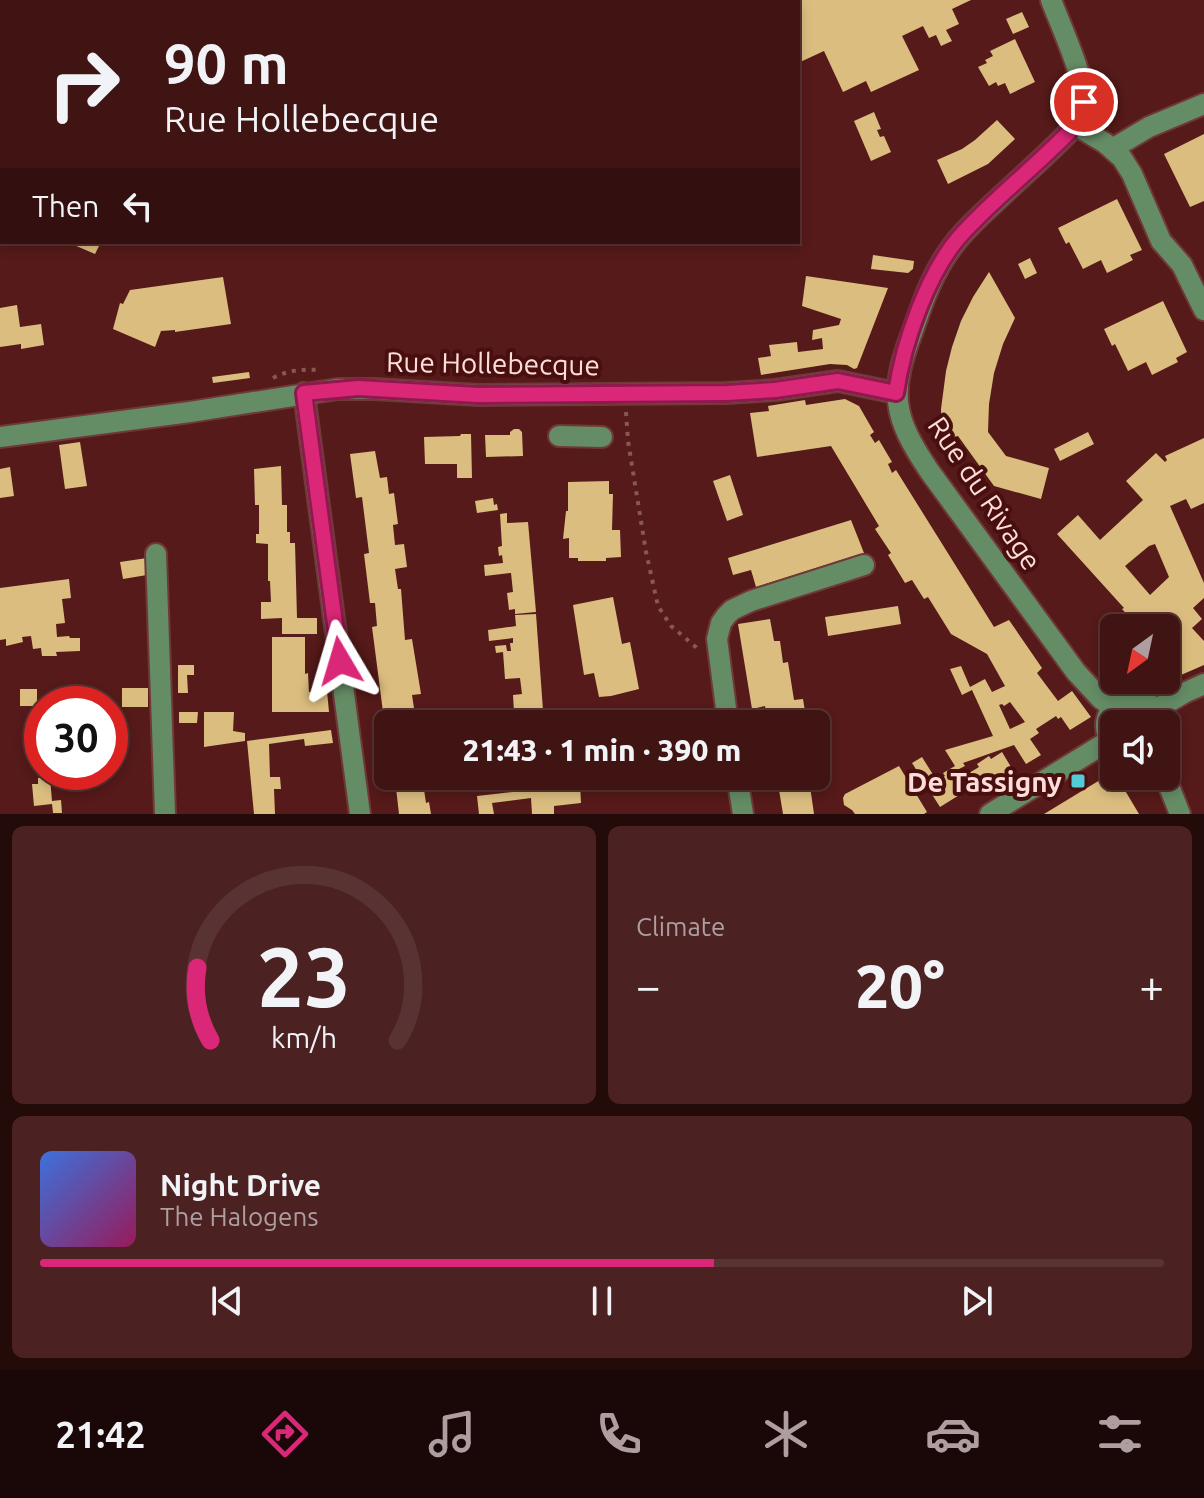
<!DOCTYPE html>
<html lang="en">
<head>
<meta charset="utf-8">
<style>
  :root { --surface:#401413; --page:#4b2121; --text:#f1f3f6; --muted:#ae9ea0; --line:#593333; --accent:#db2777 }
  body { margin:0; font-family:Ubuntu,sans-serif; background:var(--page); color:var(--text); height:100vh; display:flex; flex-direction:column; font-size:30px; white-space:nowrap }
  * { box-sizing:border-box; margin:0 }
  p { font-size:26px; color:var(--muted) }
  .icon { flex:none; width:44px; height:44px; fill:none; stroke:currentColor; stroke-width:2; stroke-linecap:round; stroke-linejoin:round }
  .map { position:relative; height:814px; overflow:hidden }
  .drawer { display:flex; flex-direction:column; gap:12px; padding:12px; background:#230b0a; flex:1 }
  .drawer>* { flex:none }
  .top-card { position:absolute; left:0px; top:0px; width:800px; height:244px; box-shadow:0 4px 12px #0003,0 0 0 2px var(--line); background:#401413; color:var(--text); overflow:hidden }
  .needle { width:52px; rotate:213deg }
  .buttons { position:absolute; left:1100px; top:614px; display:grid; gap:16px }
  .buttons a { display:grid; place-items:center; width:80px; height:80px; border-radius:12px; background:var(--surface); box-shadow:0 4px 12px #0003,0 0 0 2px var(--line); font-size:40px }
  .speed { position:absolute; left:24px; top:686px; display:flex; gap:16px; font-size:40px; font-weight:700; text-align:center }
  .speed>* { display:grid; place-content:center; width:104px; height:104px; border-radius:50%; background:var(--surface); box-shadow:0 4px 12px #0003,0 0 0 2px var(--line); line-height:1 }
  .speed .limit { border:12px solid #d22; background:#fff; color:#111 }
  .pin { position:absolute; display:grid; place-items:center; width:68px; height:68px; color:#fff; margin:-34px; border:4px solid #fff; border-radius:50%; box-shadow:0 2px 8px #0007 }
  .me { position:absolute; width:88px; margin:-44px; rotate:353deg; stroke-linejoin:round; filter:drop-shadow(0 0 6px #0008) }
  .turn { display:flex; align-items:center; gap:28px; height:168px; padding:0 32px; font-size:36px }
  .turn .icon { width:104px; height:104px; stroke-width:2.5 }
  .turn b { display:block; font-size:56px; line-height:68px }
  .then { display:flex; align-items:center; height:76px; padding:0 32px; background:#0003; gap:16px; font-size:30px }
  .big { font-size:60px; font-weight:800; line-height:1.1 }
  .drawer .card { flex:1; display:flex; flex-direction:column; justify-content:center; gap:12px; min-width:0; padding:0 28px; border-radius:12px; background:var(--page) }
  .drawer .dial { align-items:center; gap:0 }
  .dial svg { height:208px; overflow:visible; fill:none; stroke:var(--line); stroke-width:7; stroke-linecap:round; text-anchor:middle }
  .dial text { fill:var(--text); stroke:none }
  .song { display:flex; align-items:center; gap:24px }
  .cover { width:96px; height:96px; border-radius:12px; background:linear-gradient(135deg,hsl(220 70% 55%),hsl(330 70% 35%)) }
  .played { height:8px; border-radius:4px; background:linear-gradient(90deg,var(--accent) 60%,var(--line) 60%) }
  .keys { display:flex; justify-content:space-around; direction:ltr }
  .heat { display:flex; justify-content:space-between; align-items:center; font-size:44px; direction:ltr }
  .drawer .tiles { flex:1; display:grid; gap:12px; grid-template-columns:1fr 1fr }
  .card:last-child { grid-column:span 2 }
  .trip { position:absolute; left:374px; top:710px; width:456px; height:80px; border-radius:12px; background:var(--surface); box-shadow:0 4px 12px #0003,0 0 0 2px var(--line); font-weight:800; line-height:80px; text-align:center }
  .tab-bar { display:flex; height:128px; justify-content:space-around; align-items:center; background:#1a0808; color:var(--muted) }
  .tab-bar .icon { width:56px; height:56px }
  .tab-bar .selected { color:var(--accent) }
  .tab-bar b { font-size:36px; color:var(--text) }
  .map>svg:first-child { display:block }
</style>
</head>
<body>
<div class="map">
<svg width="1204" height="814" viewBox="0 0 1204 814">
  <rect width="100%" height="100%" fill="#551a19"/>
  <!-- building -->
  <path fill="#dbbd7f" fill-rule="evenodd" d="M 798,0 L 971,0 L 952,9 L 959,24 L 946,30 L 952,41 L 941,46 L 936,35 L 929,38 L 923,26 L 902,36 L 919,70 L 871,92 L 866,81 L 843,92 L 824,51 L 798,63 Z
    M 1022,12 L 1029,27 L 1013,34 L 1006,19 Z
    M 1015,39 L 1035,82 L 1010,94 L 1005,83 L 998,86 L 996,82 L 989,86 L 978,67 L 987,63 L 985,60 L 993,56 L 990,51 Z
    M 874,112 L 881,129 L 877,130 L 880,137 L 884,136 L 891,152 L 871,161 L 854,121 Z
    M 997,120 L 1015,139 L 988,164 L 948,184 L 937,160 L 962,149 L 975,140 Z
    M 1204,134 L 1204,201 L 1190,207 L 1164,154 Z
    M 1117,199 L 1142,250 L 1130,255 L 1133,260 L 1107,273 L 1101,260 L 1083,269 L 1069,242 L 1066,244 L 1058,228 Z
    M 67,242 L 101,242 L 95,254 Z
    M 873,255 L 914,261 L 913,269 L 908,273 L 871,269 Z
    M 1030,258 L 1037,273 L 1025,279 L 1018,264 Z
    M 989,272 L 1015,318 L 1003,344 L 994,373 L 989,404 L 988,432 L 1006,456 L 1049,468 L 1041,499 L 994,486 L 958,436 L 942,439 L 941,409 L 946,371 L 952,347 L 961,321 L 973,297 Z
    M 806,276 L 888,288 L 857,368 L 854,369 L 847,365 L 830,364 L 761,375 L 758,358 L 771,356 L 769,345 L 797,342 L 798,352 L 823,349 L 822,338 L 812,340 L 813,330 L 839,325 L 841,319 L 802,306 Z
    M 223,277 L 231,324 L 175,332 L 175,330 L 161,331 L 155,347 L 113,329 L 120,303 L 123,304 L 130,290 Z
    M 1163,301 L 1187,352 L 1176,358 L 1178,362 L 1152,375 L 1146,362 L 1128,371 L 1115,344 L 1112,346 L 1104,329 Z
    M 17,305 L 20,327 L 41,324 L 44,345 L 21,349 L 21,344 L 0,347 L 0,308 Z
    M 249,372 L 250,378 L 213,383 L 212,377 Z
    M 845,399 L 859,406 L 874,432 L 870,435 L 875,443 L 879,440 L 892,462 L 888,464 L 892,473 L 896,470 L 994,627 L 1009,620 L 1042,668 L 1037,673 L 1058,701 L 1072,691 L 1091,717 L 1070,730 L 1061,717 L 1058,719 L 1056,716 L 1036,729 L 1039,733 L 1030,739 L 1041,755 L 1026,764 L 1014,745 L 963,763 L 965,766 L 957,770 L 969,789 L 940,807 L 912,763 L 922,757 L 937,781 L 945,776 L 943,773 L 955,766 L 945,750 L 993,736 L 972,690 L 962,695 L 950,669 L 961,666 L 970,687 L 985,679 L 992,692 L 1005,686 L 987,654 L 951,634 L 928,597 L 924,599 L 912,580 L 905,583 L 888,555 L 891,553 L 875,529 L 879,526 L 831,446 L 757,457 L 750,413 L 769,411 L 768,406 L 805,400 L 806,405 ZM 1010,702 L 1025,722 L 1010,729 L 999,705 L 1002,704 L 1004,706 Z
    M 514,429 L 519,429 L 522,432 L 523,456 L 486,457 L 485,435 L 510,435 L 510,432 Z
    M 1088,432 L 1094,444 L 1060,461 L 1054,449 Z
    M 461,434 L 471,434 L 472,478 L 457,478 L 457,464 L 425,464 L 424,437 L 460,436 Z
    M 1204,438 L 1204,503 L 1191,509 L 1186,499 L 1170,506 L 1204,583 L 1204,598 L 1193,608 L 1202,619 L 1192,628 L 1204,641 L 1204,665 L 1181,675 L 1166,658 L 1166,628 L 1139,628 L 1122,609 L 1124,608 L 1057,534 L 1078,515 L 1100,540 L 1143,500 L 1126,481 L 1156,453 L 1165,462 L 1167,460 L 1165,456 ZM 1155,544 L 1169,577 L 1150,595 L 1125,566 L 1149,546 Z
    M 80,442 L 87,486 L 65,489 L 59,445 Z
    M 375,451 L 380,478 L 387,477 L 389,494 L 394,493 L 398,524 L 393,525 L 395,545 L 404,544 L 407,567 L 395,569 L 398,589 L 401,589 L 405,640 L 412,639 L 421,694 L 412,695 L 414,708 L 383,712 L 372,627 L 377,626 L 375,603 L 370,603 L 364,554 L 369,553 L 362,497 L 356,498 L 350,454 Z
    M 281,466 L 282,505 L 287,505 L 287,532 L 290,532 L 290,543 L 295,543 L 297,618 L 317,618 L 317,634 L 282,634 L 282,618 L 261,619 L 261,602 L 271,602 L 270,581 L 268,581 L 268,544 L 256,543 L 256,534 L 259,534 L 259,505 L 255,505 L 254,469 Z
    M 10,467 L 14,496 L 0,498 L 0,469 Z
    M 730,475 L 743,515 L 727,521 L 713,481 Z
    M 609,481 L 609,494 L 613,494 L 612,530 L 620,530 L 621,557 L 606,558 L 606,561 L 578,561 L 578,558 L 569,558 L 569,538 L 563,539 L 566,511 L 568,511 L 568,482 Z
    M 493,498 L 494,505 L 497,504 L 498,510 L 477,513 L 475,501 Z
    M 507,513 L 507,523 L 528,522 L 536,612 L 515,614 L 515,609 L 509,610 L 507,593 L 513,592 L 511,573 L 485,576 L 484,565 L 503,563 L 502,555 L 499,556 L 498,547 L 502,546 L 500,514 Z
    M 851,520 L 864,553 L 756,587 L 751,570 L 733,575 L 728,558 Z
    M 147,558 L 147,575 L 123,579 L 120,562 Z
    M 69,579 L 71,598 L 62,599 L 65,623 L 56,624 L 57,637 L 69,636 L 70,638 L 80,638 L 80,651 L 56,652 L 57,656 L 42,656 L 41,648 L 33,649 L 31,636 L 22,637 L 23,642 L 6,646 L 6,639 L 0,640 L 0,588 Z
    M 613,597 L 622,644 L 630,642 L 639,689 L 611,696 L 599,697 L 594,673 L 584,675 L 573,605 Z
    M 898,606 L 901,624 L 828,636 L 825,617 Z
    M 536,614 L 544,724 L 514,724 L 512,715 L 523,713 L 523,711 L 514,712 L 513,695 L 522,694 L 520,678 L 505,679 L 503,652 L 496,653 L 495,646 L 506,645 L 507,651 L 511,651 L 510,643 L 513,643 L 513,638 L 489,641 L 488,630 L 516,626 L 515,615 Z
    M 770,619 L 774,641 L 780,641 L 783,663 L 788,662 L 794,700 L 803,699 L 807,724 L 768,724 L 765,706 L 752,709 L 738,624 Z
    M 272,637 L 305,637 L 305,674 L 308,673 L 309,692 L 327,691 L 329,712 L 272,712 Z
    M 178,665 L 194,665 L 194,675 L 187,675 L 188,693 L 178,693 Z
    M 122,688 L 148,688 L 148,707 L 122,707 Z
    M 20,689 L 37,689 L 37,706 L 20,706 Z
    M 179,712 L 198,712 L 197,723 L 179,723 Z
    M 204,712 L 234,712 L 233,731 L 245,733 L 245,741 L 204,747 Z
    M 331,730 L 333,743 L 305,746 L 304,739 L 269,744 L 270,777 L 280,777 L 281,789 L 274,789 L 275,814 L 254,814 L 247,741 Z
    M 1002,752 L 1014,772 L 981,792 L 969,773 L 979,767 L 977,764 L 989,756 L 991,759 Z
    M 899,766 L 927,812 L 924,814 L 855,814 L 852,810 L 844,805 L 843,798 L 845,794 Z
    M 422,776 L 426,803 L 429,802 L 431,814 L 399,814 L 395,779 Z
    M 529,776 L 548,776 L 548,785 L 580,783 L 581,803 L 554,806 L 554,814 L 532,814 L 531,798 L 492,803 L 494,814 L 479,814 L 477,796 L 530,790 Z
    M 638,776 L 675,776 L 676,787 L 639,790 Z
    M 38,778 L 50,778 L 52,801 L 61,800 L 62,813 L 53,813 L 52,804 L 34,806 L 32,784 L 38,784 Z
    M 1100,780 L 1107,792 L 1120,782 L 1139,814 L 1044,814 Z
    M 810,786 L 814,814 L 783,814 L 779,790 Z"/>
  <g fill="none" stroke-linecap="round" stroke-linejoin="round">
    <!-- minor casing -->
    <g stroke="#703938" stroke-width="24">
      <path id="minor" d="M 573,0 L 575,2
        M 1051,0 C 1060,24 1086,80 1084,104 C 1083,114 1076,123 1069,132 C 1045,157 1019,179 994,203 C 979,217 964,230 952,247 C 933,272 923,301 913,330 C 889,393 892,416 930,472 L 1076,672 L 1100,698 L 1113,708
        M 1075,125 L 1105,143 L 1122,158 L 1132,174 L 1161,241 L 1182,265 L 1204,310
        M 1112,149 L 1149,127 L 1204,104
        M 304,393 L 360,814
        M 559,436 L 602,437
        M 0,437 L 190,412 L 338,389 L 374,389 L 478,395 L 727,393 L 775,390 L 838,381 L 896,393
        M 156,554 L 165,814
        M 1155,710 L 1184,693 L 1204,684
        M 728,724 L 717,639 L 721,623 L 726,616 L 732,610 L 751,601 L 864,565
        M 1114,746 C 1083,706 1151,676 1161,724
        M 737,776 L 743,814
        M 1165,776 L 1180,814
        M 990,814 L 1110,740"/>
    </g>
    <!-- path -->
    <path stroke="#895755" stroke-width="4" stroke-dasharray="4 6" stroke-linecap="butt" d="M 273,378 C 288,370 303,369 319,370
      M 626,412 L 628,441 L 646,552 L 658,606 L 671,626 L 697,648"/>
    <!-- minor -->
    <use href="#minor" stroke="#648c65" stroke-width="20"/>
  </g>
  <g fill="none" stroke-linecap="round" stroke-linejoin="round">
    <!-- route casing -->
    <g stroke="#8e194d" stroke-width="20">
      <path id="route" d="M 340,661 L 304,393 L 358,388 L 478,395 L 727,393 L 775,390 L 838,381 L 896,393 C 903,344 928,271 962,234 C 995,198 1035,167 1069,132 L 1082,113 L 1084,102"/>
    </g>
    <!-- route -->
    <use href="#route" stroke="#db2777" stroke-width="14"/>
  </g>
  <!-- markers -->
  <rect fill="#52cbd8" stroke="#490f0f" stroke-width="3" x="1070" y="773" width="16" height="16" rx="4"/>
  <g text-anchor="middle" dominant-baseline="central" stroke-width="8" stroke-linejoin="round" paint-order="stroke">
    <!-- street labels -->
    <g font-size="28" fill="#fcddda" stroke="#490f0f">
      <text transform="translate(493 363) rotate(1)">Rue Hollebecque</text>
      <text transform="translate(985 493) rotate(56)">Rue du Rivage</text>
    </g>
    <!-- poi labels -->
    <g font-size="28" font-weight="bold" fill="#fcddda" stroke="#490f0f" text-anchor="end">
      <text x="1062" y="781">De Tassigny</text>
    </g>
  </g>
</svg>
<div class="buttons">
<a><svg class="needle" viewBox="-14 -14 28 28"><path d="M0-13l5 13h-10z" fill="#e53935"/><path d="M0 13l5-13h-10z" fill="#ae9ea0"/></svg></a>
<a><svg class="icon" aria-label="sound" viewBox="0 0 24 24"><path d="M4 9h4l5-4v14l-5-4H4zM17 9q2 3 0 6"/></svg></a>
</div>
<div class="speed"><div class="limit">30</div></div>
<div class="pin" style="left:1084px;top:102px;background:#d93025"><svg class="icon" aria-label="arrive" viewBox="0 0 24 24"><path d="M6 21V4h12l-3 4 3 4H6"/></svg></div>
<svg class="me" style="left:340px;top:661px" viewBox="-20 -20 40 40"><path d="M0-17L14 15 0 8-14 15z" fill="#db2777" stroke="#fff" stroke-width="4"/></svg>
<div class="trip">21:43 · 1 min · 390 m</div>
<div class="top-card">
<div class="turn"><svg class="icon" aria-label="right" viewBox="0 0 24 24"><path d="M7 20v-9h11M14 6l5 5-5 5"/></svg><div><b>90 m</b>Rue Hollebecque</div></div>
<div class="then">Then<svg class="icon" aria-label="left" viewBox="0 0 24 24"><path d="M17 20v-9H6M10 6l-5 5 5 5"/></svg></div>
</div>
</div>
<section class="drawer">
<div class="tiles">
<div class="card dial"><svg viewBox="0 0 100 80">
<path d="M14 69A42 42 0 1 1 86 69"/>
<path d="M14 69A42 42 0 0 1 9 41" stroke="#db2777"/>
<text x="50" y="56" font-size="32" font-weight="700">23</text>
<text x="50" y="72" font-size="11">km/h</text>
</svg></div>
<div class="card"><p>Climate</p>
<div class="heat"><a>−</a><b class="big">20°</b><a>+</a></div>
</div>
<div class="card">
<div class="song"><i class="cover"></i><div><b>Night Drive</b><p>The Halogens</p></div></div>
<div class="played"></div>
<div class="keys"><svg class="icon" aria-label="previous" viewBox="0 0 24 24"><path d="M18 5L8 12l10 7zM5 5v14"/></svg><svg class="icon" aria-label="pause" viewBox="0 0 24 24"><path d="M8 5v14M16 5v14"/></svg><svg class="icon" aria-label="next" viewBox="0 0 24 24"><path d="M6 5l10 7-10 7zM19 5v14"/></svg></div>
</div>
</div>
</section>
<nav class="tab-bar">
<b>21:42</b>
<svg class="icon selected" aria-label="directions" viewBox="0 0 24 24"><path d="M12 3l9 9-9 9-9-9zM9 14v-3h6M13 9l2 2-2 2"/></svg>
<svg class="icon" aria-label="music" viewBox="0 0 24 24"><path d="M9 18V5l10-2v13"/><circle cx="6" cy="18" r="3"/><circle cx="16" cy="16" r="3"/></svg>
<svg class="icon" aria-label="phone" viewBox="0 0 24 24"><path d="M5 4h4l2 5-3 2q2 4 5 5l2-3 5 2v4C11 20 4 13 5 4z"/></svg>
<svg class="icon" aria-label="climate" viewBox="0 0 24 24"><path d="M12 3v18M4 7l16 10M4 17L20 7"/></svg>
<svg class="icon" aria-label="car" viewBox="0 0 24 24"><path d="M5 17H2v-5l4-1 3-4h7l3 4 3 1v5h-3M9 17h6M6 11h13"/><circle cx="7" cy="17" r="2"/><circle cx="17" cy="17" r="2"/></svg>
<svg class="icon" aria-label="filters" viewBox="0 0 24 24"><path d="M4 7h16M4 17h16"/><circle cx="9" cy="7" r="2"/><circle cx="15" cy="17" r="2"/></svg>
</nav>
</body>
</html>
